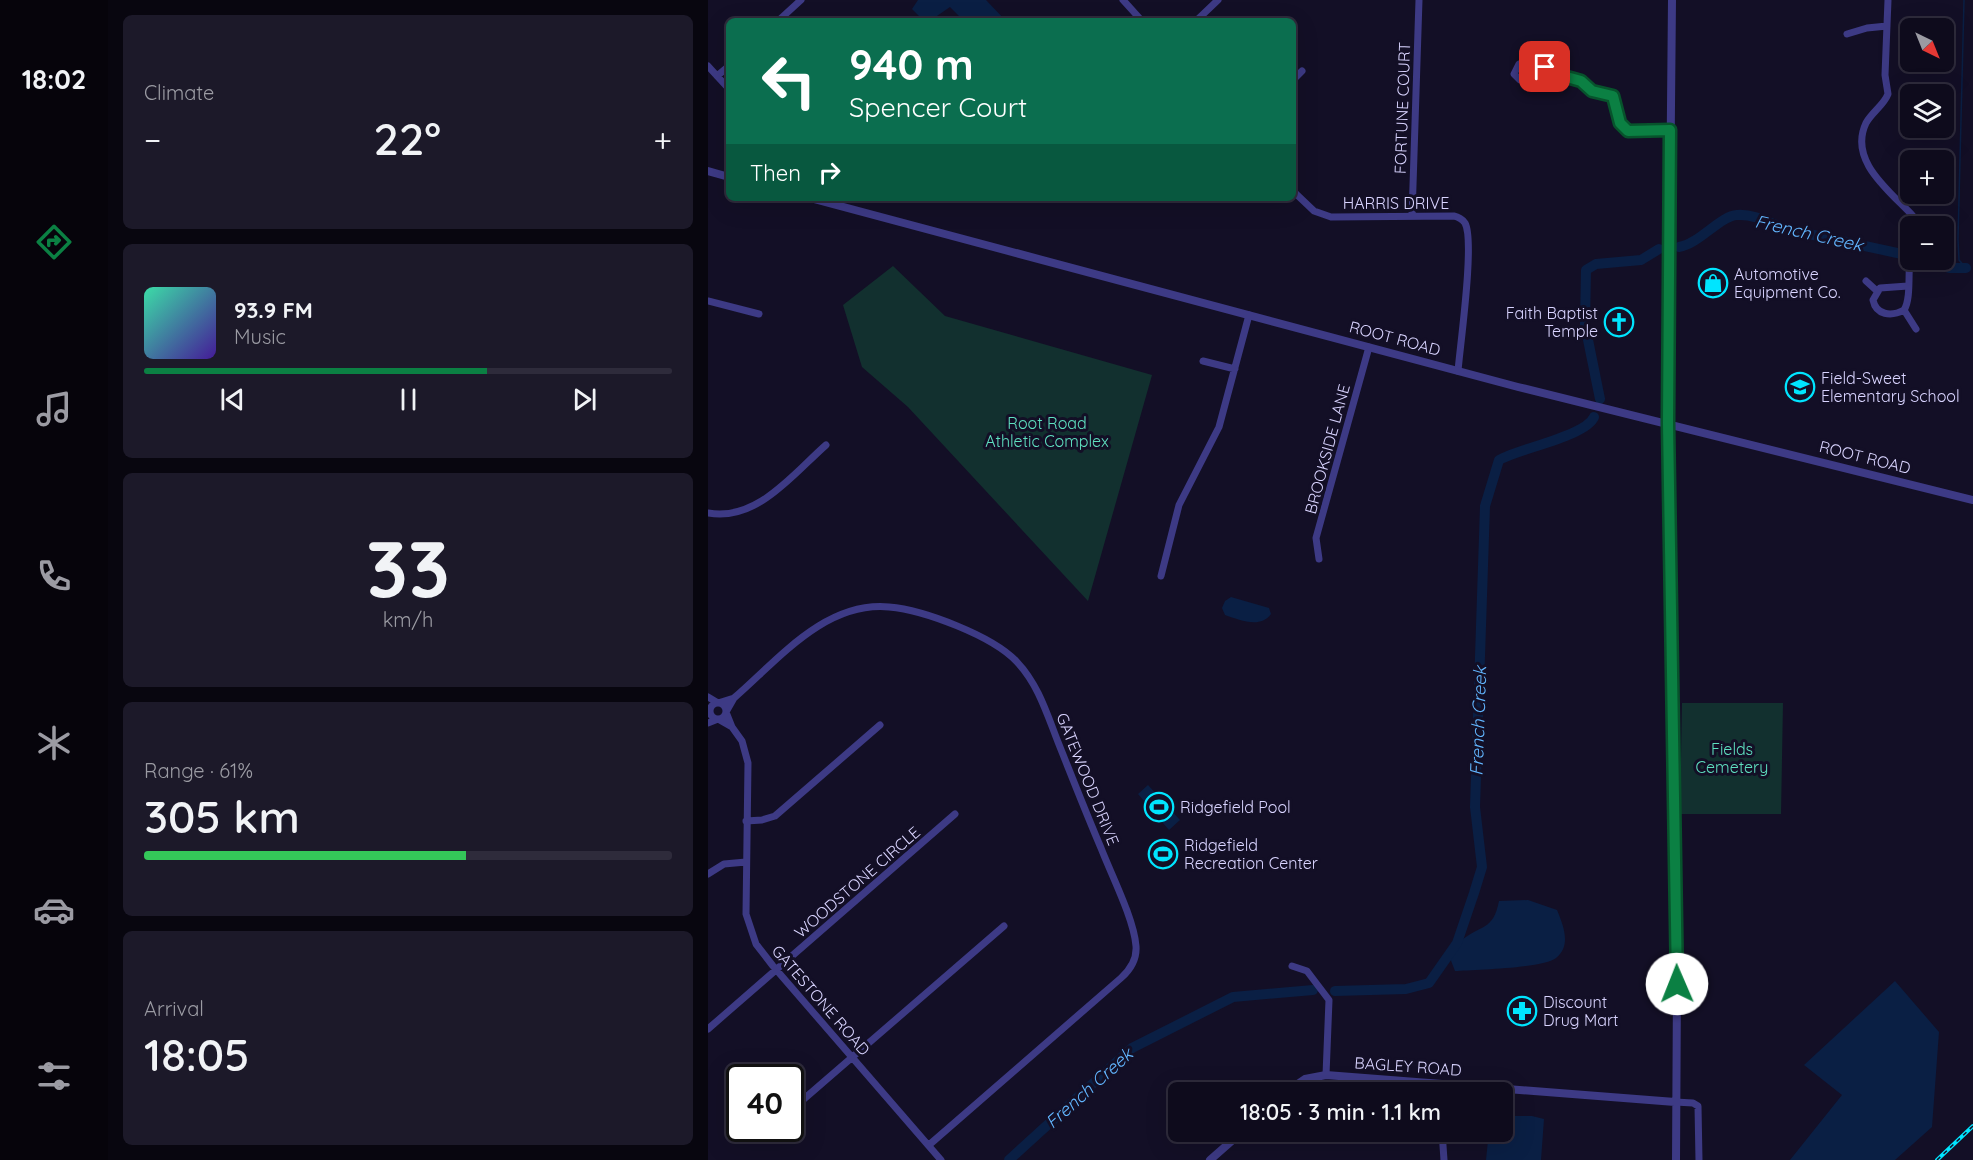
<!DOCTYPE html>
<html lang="en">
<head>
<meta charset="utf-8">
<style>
  :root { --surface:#0e0b1c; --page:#1c1929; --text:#f1f3f6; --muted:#9b9ba3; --line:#2e2b3b; --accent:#0b8043 }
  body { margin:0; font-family:Quicksand,sans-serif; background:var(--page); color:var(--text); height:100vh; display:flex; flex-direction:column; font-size:22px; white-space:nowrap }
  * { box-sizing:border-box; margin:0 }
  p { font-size:20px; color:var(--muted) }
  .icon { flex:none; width:33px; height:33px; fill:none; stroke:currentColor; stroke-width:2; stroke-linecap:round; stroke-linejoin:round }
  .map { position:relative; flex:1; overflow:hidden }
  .drawer { display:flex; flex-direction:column; gap:15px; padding:15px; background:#08060f; width:600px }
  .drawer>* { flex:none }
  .hud { position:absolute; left:18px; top:18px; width:570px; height:183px; border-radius:9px; box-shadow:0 6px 24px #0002,0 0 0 2px var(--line); background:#0b6e4f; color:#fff; overflow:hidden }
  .needle { width:39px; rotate:137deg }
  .buttons { position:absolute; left:1192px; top:18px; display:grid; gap:12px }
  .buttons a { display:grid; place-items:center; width:54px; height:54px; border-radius:9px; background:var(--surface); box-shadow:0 6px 24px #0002,0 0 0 2px var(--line); font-size:30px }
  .speed { position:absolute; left:18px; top:1064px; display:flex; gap:12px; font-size:30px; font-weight:700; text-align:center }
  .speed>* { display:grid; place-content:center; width:78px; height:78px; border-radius:50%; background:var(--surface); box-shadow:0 6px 24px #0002,0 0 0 2px var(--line); line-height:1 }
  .speed .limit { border:3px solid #111; border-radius:9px; background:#fff; color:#111 }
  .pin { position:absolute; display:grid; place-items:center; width:51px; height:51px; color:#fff; margin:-26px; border-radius:12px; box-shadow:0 3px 9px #0006 }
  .me { position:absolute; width:66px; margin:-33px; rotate:359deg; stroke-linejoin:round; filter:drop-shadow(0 0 4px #0008) }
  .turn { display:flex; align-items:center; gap:21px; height:126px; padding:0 24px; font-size:27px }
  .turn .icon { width:78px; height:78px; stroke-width:2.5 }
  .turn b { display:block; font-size:42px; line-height:51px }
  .then { display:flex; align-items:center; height:57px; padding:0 24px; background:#0003; gap:12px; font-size:22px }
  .big { font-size:45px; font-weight:600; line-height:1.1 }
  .drawer .card { flex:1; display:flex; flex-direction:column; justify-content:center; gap:9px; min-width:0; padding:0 21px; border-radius:9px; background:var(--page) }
  .drawer .dial { align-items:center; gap:0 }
  .dial b { font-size:78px; line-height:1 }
  .song { display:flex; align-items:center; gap:18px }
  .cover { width:72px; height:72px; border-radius:9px; background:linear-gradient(135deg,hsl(160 70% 55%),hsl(260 70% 35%)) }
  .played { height:6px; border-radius:3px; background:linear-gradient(90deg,var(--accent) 65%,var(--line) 65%) }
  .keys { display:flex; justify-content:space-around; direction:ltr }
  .heat { display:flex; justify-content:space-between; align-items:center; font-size:33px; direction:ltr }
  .charge { height:9px; border-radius:4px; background:linear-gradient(90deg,#34c759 61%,var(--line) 0) }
  .trip { position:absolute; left:460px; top:1082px; width:345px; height:60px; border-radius:9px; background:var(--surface); box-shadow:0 6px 24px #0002,0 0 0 2px var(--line); font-weight:600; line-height:60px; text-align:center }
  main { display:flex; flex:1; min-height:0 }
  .tab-bar { display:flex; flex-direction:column; width:108px; justify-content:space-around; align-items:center; background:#06040b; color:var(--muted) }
  .tab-bar .icon { width:42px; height:42px }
  .tab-bar .on { color:var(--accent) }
  .tab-bar b { font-size:27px; color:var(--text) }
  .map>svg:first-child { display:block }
</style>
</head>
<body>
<main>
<nav class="tab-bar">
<b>18:02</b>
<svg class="icon on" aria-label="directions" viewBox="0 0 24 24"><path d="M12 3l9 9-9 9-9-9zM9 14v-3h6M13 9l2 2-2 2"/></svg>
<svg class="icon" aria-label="music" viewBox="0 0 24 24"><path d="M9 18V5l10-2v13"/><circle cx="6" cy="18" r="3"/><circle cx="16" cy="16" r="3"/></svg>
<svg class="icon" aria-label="phone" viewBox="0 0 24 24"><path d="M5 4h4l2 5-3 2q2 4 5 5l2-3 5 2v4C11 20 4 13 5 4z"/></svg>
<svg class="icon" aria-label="climate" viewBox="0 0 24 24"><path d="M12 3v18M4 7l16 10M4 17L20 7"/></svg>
<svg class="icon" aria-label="car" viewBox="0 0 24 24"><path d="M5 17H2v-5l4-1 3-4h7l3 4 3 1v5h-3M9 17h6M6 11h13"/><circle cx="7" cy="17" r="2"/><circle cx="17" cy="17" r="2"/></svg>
<svg class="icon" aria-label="filters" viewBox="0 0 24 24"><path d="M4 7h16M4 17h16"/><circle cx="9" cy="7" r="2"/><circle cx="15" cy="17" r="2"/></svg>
</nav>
<section class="drawer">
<div class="card"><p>Climate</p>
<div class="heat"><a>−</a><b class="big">22°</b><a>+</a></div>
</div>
<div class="card">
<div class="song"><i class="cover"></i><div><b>93.9 FM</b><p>Music</p></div></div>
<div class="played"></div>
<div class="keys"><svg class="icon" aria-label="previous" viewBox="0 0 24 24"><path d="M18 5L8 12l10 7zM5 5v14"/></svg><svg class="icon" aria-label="pause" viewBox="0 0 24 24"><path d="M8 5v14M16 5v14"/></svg><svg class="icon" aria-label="next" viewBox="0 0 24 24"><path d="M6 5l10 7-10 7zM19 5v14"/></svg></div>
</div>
<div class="card dial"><b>33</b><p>km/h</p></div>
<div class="card"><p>Range · 61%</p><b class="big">305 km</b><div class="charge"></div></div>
<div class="card"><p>Arrival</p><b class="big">18:05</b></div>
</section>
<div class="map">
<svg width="1265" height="1160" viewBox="0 0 1265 1160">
  <rect width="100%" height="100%" fill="#130f26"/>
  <!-- green -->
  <path fill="#12302f" d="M 185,266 L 237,316 L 444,375 L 380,601 L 200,407 L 154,367 L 135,305 Z
    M 974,703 L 1075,703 L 1073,814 L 972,814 Z"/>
  <!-- water -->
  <path fill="#0a1f44" d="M 210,0 L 278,0 L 298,21 L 256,21 L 242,7 L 226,18 L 214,19 L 204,9 Z
    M 523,597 L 561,608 L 563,614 C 552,629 532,620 517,615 L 514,608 L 517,601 Z
    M 440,785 L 472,820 L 461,830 L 430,794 Z
    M 820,900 L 849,910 C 855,925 864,945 848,958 C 837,968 765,970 747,971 L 742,958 C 745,953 749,946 753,941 C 772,924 785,932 791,901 Z
    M 1187,981 L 1231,1032 L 1224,1127 L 1187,1160 L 1082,1160 L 1134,1095 L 1096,1065 Z
    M 795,1116 L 824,1116 L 836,1119 L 833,1160 L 778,1160 L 781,1131 L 795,1131 Z"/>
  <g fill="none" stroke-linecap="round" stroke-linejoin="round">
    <!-- stream -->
    <path stroke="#0a1f44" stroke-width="1.5" d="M 1256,0 L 1250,239 L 1251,260 L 1258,268"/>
    <!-- river -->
    <path stroke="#0a1f44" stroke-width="10" d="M 971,247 C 991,244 1012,216 1029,215 C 1054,213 1076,234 1101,234 L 1203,256
      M 1223,260 L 1241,268 L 1258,268
      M 892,399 L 877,325 L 878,270 L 888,264 L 933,260 L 951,249
      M 627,991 L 698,989 L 721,983 L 749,943 L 766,893 L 774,867 L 767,807 L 777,506 L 791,460 C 812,448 878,436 886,417
      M 301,1160 L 424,1048 L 525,997 L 605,990"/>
    <!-- minor -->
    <path stroke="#3d3a85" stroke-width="7" d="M 415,0 L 434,21
      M 1180,0 L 1177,75 L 1180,94 C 1176,105 1164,112 1158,123 C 1140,161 1182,191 1205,216 L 1208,226
      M 70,21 L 93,0
      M 488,21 L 510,0
      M 1139,34 L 1159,28 L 1179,26
      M 0,66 L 21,89
      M 841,72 C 834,63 822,60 811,64 L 806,74 L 812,80 L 833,79 L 840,73 C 850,71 865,76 874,82 C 878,84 881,89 886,91 C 892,93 899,93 905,96 L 912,123 L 920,131 L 962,130
      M 9,76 L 21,66
      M 585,80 L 594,71
      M 585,191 L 606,211 L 623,217 L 746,216 C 751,217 754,219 757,223 C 767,241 752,346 750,371
      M 704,216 L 711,0
      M 1158,281 L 1169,291
      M 0,301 L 51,314
      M 1196,310 C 1183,317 1168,315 1165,300 L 1172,288 L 1200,286
      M 1196,310 C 1204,298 1199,267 1203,250
      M 1196,310 L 1208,329
      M 495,361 L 527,369
      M 0,513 C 49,522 85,474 118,445
      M 611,559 L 608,538 L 661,347
      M 453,576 L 471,505 L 511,427 L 541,315
      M 0,697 L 10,703 L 26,698 L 18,712 L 24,727 L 10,719 L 0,723
      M 26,698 C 70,660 117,601 181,607 C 216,610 285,636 309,662 C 330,684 339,714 350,742 C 364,777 378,813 393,848 C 403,874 426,919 428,946 C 429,959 422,970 413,978 L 221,1145
      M2 711a8 8 0 1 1 16 0a8 8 0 1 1-16 0Z
      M 24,727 L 34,741 L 40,763 L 38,914 L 48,944 L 65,966 L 233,1160
      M 38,821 L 54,820 L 67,816 L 172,725
      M 0,874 L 16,864 L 38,862
      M 584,966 L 599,971 L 621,1000 L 618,1075
      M 0,1029 L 247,814
      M 967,1102 L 985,1103 L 990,1106 L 991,1160
      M 82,1111 L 296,926
      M 734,1131 L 736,1160"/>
    <!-- tertiary -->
    <path stroke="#3d3a85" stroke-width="8" d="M 964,0 L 960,423 L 969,983 L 968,1160
      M 0,171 L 21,177
      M 102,198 L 810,387 L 1265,500
      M 578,1092 L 597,1079 L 618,1075 L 967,1102
      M 502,1160 L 535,1131"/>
    <!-- rail casing -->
    <g stroke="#00e5ff" stroke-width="4">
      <path id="rail" d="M 1229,1160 L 1265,1126"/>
    </g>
    <!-- rail -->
    <use href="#rail" stroke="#130f26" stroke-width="1.5" stroke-dasharray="4.5" stroke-linecap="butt"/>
  </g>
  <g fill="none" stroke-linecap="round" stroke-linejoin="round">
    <!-- route casing -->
    <g stroke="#07532c" stroke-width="15">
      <path id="route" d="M 837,67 L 841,72 L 873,81 L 884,91 L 905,96 L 912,123 L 920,131 L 962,130 L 960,423 L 969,984"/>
    </g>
    <!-- route -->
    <use href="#route" stroke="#0b8043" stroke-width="10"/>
  </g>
  <!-- icons -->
  <defs>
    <g id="shop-ring" transform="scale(1.5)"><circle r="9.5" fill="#130f26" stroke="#00e5ff" stroke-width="1.5"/><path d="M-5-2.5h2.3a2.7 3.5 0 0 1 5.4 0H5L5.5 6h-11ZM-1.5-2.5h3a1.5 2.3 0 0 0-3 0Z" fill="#00e5ff"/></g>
    <g id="church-ring" transform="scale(1.5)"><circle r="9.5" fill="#130f26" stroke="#00e5ff" stroke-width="1.5"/><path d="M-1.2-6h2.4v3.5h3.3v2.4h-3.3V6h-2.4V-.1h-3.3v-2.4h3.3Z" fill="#00e5ff"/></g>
    <g id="school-ring" transform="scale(1.5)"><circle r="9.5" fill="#130f26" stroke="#00e5ff" stroke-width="1.5"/><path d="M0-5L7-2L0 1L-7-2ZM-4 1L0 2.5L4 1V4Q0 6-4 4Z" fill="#00e5ff"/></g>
    <g id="stadium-ring" transform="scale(1.5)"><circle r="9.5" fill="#130f26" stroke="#00e5ff" stroke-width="1.5"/><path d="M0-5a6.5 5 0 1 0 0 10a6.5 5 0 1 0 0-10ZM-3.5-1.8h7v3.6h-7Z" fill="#00e5ff"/></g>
    <g id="pharmacy-ring" transform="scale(1.5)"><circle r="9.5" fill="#130f26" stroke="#00e5ff" stroke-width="1.5"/><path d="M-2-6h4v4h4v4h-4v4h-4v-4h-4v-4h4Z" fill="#00e5ff"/></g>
  </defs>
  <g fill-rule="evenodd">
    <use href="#shop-ring" x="1005" y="283"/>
    <use href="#church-ring" x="911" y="322"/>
    <use href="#school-ring" x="1092" y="387"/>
    <use href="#stadium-ring" x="451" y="807"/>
    <use href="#stadium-ring" x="455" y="854"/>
    <use href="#pharmacy-ring" x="814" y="1011"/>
  </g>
  <g text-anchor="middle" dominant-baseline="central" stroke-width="6" stroke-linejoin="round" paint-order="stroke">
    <!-- street labels -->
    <g font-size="16" fill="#d9d4ff" stroke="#130f26">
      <text transform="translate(694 108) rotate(-88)">FORTUNE COURT</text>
      <text x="688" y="203">HARRIS DRIVE</text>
      <text transform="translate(687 338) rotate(15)">ROOT ROAD</text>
      <text transform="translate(619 449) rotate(-75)">BROOKSIDE LANE</text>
      <text transform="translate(1157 457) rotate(14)">ROOT ROAD</text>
      <text transform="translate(380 779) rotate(68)">GATEWOOD DRIVE</text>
      <text transform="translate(149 882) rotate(-41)">WOODSTONE CIRCLE</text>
      <text transform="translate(113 1000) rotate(49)">GATESTONE ROAD</text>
      <text transform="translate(700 1066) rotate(4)">BAGLEY ROAD</text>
    </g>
    <!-- poi labels -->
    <g font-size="16" fill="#d9d4ff" stroke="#130f26" text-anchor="start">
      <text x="1026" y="274">Automotive<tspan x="1026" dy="18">Equipment Co.</tspan></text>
      <text x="890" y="313" text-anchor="end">Faith Baptist<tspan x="890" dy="18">Temple</tspan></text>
      <text x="1113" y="378">Field-Sweet<tspan x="1113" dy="18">Elementary School</tspan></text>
      <text x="472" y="807">Ridgefield Pool</text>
      <text x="476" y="845">Ridgefield<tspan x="476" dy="18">Recreation Center</tspan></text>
      <text x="835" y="1002">Discount<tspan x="835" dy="18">Drug Mart</tspan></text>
    </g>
    <!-- park labels -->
    <g font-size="16" fill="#5fe0c0" stroke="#130f26">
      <text x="339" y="423">Root Road<tspan x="339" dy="18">Athletic Complex</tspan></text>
      <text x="1024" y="749">Fields<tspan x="1024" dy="18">Cemetery</tspan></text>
    </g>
    <!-- water labels -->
    <g font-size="18" font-style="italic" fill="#62b6ff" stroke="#130f26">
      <text transform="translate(1101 233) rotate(13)">French Creek</text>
      <text transform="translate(770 721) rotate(-88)">French Creek</text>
      <text transform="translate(381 1088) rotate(-42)">French Creek</text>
    </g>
  </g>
</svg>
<div class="buttons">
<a><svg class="needle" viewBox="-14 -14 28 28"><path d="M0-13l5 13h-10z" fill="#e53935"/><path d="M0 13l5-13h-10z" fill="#9b9ba3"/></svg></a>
<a><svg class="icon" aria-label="layers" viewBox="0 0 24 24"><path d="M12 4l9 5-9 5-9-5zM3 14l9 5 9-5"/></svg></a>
<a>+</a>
<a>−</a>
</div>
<div class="speed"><div class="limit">40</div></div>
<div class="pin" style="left:837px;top:67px;background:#d93025"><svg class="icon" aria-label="arrive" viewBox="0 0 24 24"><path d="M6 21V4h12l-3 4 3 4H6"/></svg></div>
<svg class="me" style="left:969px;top:984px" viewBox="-20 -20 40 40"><circle r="19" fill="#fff"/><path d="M0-13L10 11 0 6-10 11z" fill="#0b8043"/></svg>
<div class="trip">18:05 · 3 min · 1.1 km</div>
<div class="hud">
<div class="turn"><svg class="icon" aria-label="left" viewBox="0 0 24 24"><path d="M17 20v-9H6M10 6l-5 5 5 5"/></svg><div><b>940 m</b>Spencer Court</div></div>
<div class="then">Then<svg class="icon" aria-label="right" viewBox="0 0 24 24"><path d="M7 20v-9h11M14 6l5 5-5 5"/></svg></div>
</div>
</div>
</main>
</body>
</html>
